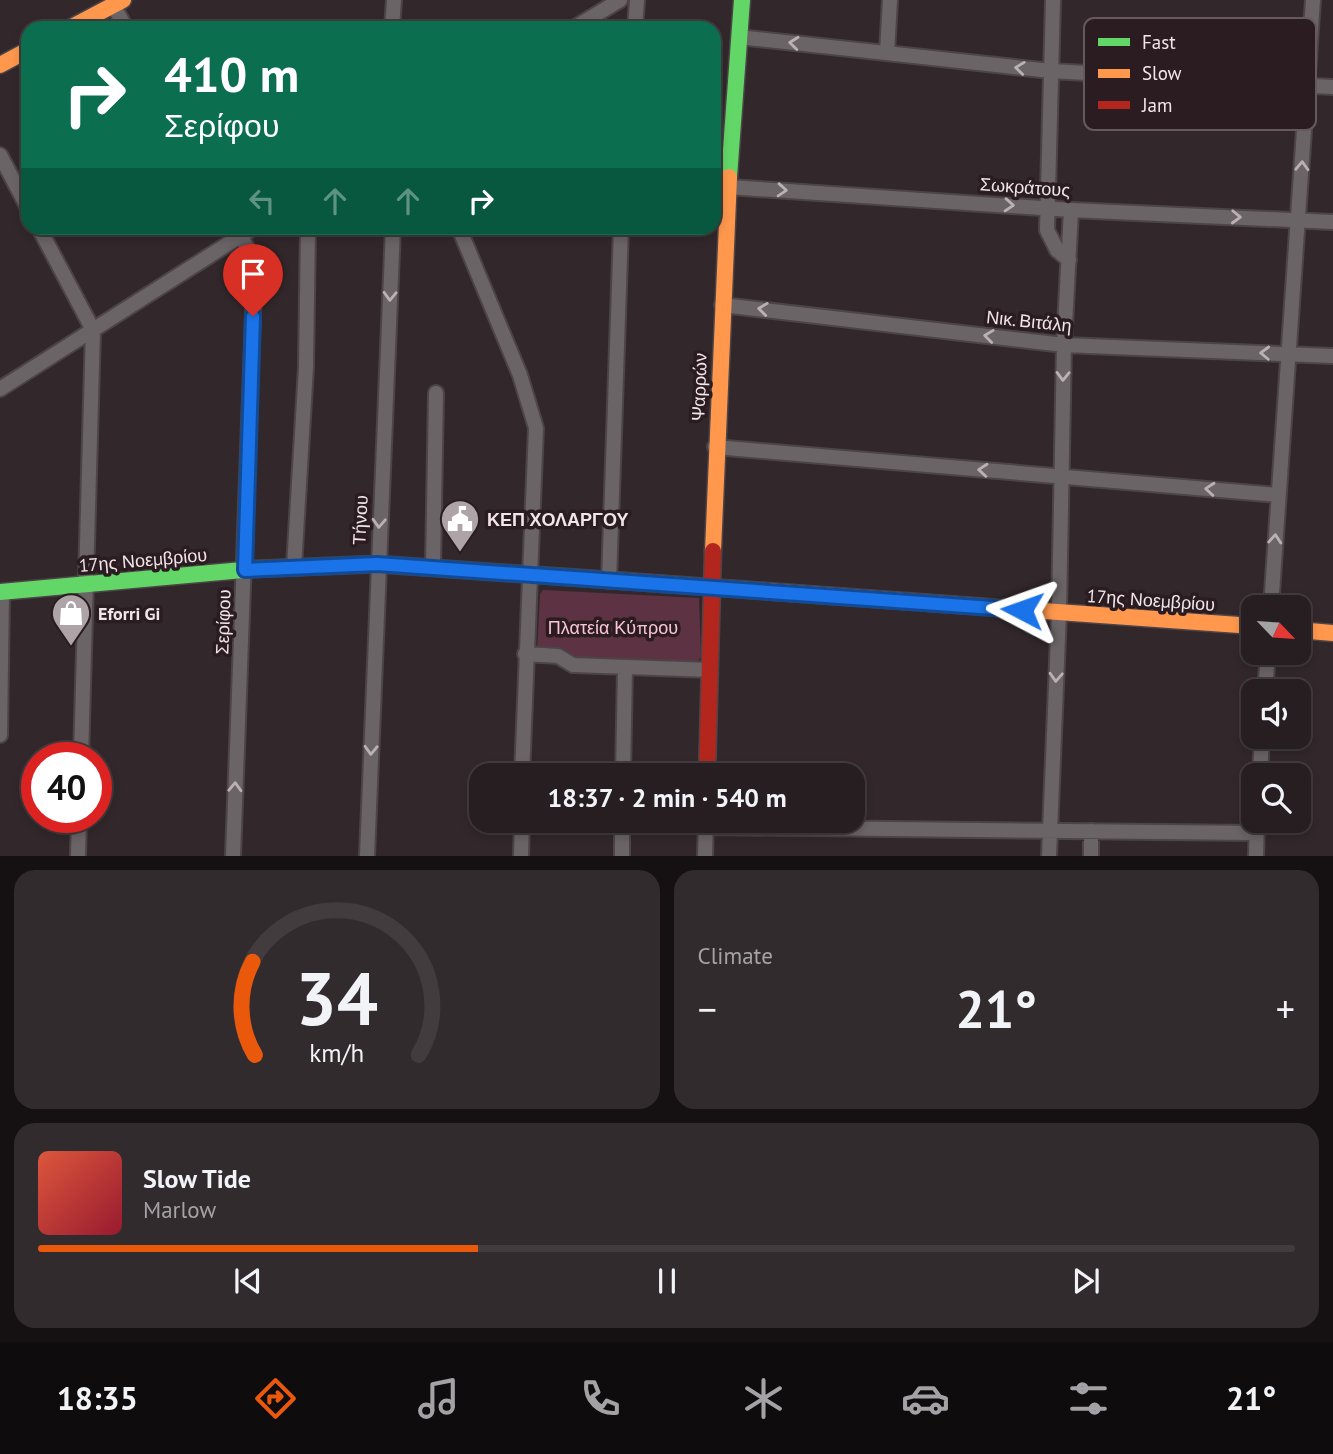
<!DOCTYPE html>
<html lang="en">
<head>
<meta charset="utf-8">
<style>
  :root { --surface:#261e21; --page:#322b2e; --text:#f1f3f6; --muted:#a4a2a5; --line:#423c3f; --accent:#ea580c }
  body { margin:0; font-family:"PT Sans",sans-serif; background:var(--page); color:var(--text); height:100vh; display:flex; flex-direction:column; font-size:26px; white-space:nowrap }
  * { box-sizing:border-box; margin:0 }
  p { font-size:23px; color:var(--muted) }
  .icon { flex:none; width:38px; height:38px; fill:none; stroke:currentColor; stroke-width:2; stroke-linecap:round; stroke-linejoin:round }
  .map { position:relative; height:856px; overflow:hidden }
  .side { display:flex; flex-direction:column; gap:14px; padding:14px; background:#151012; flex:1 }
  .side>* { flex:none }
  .guide { position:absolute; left:21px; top:21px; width:700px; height:214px; border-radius:21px; box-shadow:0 4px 10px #0003,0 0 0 2px var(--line); background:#0b6e4f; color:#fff; overflow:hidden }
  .needle { width:46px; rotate:115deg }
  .fabs { position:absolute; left:1241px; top:595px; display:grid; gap:14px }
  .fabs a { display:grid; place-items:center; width:70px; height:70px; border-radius:14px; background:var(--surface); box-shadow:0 4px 10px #0003,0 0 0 2px var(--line); font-size:35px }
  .speed { position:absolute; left:21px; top:742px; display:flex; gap:14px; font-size:35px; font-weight:700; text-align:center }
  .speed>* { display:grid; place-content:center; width:91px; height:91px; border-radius:50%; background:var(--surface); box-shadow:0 4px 10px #0003,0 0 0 2px var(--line); line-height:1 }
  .speed .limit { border:10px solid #d22; background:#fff; color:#111 }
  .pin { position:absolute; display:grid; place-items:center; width:60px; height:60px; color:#fff; margin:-72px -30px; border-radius:50% 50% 50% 0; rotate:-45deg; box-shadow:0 0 7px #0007 }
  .pin .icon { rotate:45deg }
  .me { position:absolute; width:77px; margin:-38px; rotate:274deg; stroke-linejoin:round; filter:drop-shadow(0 0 5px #0008) }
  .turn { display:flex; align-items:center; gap:24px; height:147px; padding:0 28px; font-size:32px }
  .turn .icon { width:91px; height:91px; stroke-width:2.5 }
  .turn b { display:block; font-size:49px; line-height:60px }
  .lanes { display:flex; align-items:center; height:66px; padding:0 28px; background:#0003; justify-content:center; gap:35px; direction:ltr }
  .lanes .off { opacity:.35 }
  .big { font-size:52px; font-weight:700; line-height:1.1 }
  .side .card { flex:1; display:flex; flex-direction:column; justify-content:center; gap:10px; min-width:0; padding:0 24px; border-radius:21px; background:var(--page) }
  .side .dial { align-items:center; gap:0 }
  .dial svg { height:182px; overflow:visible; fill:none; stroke:var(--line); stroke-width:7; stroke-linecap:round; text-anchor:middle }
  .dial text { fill:var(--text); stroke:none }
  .song { display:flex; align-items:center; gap:21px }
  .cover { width:84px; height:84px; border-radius:10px; background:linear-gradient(135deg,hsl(10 70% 55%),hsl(350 70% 35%)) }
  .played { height:7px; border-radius:4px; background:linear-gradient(90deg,var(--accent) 35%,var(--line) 35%) }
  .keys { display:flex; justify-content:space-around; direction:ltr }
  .heat { display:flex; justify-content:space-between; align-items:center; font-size:38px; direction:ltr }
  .side .tiles { flex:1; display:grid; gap:14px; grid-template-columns:1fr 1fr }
  .card:last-child { grid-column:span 2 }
  .trip { position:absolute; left:469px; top:763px; width:396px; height:70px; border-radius:21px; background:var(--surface); box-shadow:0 4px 10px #0003,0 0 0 2px var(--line); font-weight:700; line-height:70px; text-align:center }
  .menu { display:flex; height:112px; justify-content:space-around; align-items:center; background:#0f0c0d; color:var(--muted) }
  .menu .icon { width:49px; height:49px }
  .menu .current { color:var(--accent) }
  .menu b { font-size:32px; color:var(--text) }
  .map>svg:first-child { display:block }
</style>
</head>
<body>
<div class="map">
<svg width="1333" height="856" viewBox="0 0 1333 856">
  <rect width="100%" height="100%" fill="#32282c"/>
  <!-- built -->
  <path fill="#402b33" d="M 314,22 L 379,24 L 378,28 L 304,28 Z"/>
  <!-- green -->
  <path fill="#5d3242" d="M 543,590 L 699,598 L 701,657 L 697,662 L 572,660 L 537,653 L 540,594 Z"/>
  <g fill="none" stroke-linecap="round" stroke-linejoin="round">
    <!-- street casing -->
    <g stroke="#4c4447" stroke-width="18">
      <path id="street" d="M 1053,0 L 1047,230 L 1057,250 L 1069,260
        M 113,5 L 126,28
        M 392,28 L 394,0
        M 574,28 L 620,0
        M 635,28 L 637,0
        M 739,37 L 1051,71 L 1333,87
        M 887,52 L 890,0
        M 0,155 L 28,208
        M 714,186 L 1071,210 L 1333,222
        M 39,228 L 93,330 L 81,758
        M 459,228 L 520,375 L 536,428 L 522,775
        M 722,305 L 1064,345 L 1333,356
        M 0,389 L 253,228
        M 715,447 L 1278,495
        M 294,567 L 306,367 L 308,228
        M 433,567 L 436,393
        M 609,581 L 621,228
        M 1271,607 L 1313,0
        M 525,654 L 558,656 L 573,665 L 710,670
        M 1265,691 L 1268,653
        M 0,735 L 2,592
        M 623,775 L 625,668
        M 1260,775 L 1262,737
        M 705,827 L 1256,833
        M 78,856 L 79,817
        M 233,856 L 255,262 L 236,228
        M 367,856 L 393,228
        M 521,856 L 522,821
        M 622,856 L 622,821
        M 705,856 L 706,821
        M 1049,856 L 1059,613 L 1064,345 L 1071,210
        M 1091,856 L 1091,831
        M 1256,856 L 1257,821"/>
    </g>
    <!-- fast casing -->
    <g stroke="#4c4447" stroke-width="19">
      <path id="fast" d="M 729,177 L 742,0
        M 0,592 L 254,569 L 377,564 L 624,581"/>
    </g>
    <!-- slow casing -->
    <g stroke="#4c4447" stroke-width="19">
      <path id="slow" d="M 70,28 L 123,0
        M 0,65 L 28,50
        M 713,551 L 729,177
        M 624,581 L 1253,626
        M 1298,630 L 1333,633"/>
    </g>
    <!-- jam casing -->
    <g stroke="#4c4447" stroke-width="19">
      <path id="jam" d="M 707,775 L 713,551"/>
    </g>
    <!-- street -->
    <use href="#street" stroke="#6b6466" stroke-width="14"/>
    <!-- fast -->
    <use href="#fast" stroke="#63d668" stroke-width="16"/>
    <!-- slow -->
    <use href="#slow" stroke="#ff974d" stroke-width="16"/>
    <!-- jam -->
    <use href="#jam" stroke="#b3261e" stroke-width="16"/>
  </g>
  <!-- one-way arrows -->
  <defs><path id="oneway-chevron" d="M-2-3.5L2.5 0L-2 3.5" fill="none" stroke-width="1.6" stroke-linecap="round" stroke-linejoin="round" transform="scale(1.75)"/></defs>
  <g stroke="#bbb1b4">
    <use href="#oneway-chevron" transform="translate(794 43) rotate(-174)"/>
    <use href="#oneway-chevron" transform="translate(1020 68) rotate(-173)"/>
    <use href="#oneway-chevron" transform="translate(1302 166) rotate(-88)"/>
    <use href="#oneway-chevron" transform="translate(782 190) rotate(4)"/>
    <use href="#oneway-chevron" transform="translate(1009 205) rotate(4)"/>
    <use href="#oneway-chevron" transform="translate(1236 217) rotate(2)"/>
    <use href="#oneway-chevron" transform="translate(390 296) rotate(92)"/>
    <use href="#oneway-chevron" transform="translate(763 309) rotate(-173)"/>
    <use href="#oneway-chevron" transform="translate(989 336) rotate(-173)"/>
    <use href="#oneway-chevron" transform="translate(1265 353) rotate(-178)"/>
    <use href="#oneway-chevron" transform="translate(1063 376) rotate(91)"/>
    <use href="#oneway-chevron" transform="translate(983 470) rotate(-175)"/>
    <use href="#oneway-chevron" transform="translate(1210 489) rotate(-175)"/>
    <use href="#oneway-chevron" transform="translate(379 523) rotate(93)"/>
    <use href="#oneway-chevron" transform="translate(1275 539) rotate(-86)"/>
    <use href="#oneway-chevron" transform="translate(1056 677) rotate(93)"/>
    <use href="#oneway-chevron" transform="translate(371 750) rotate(92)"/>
    <use href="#oneway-chevron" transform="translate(235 787) rotate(-88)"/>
  </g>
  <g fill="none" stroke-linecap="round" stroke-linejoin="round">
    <!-- route casing -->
    <g stroke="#114b97" stroke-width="18">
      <path id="route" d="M 253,316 L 245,570 L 377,564 L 1022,610"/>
    </g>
    <!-- route -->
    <use href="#route" stroke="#1a73e8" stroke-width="12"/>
  </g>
  <!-- icons -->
  <defs>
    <g id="civic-pin" transform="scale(2.0125)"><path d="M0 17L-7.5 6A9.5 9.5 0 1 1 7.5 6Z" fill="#aea3a6" stroke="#2b1c21"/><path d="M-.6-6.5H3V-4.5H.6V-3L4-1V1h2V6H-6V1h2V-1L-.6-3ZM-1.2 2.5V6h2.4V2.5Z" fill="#fff"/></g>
    <g id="shop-pin" transform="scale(2.0125)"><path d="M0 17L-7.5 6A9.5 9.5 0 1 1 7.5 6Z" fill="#aea3a6" stroke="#2b1c21"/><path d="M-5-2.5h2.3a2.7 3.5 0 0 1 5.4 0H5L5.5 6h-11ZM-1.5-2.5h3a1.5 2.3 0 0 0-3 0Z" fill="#fff"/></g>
  </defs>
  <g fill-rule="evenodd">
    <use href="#civic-pin" x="460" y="519"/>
    <use href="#shop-pin" x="71" y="613"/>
  </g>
  <g text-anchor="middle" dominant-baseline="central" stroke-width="7" stroke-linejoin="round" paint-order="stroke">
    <!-- street labels -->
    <g font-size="18" fill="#f0e5e8" stroke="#2b1c21">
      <text transform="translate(1025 187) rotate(4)">Σωκράτους</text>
      <text transform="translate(1029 321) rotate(6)">Νικ. Βιτάλη</text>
      <text transform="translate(699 387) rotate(-88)">Ψαρρών</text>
      <text transform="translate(360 520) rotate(-87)">Τήνου</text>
      <text transform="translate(143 560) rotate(-5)">17ης Νοεμβρίου</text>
      <text transform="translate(1151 600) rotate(4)">17ης Νοεμβρίου</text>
      <text transform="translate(223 622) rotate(-88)">Σερίφου</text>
    </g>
    <!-- poi labels -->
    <g font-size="18" font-weight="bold" fill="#f0e5e8" stroke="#2b1c21" text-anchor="start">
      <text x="487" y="519">ΚΕΠ ΧΟΛΑΡΓΟΥ</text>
      <text x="98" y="613">Eforri Gi</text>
    </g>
    <!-- park labels -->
    <g font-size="18" fill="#f9c4d6" stroke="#2b1c21">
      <text x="613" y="627">Πλατεία Κύπρου</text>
    </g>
  </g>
  <!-- legend -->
  <rect x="1084" y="18" width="232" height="112" rx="10" fill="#2b1c21" stroke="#66585d" stroke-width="2"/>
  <rect x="1098" y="38" width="32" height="8" fill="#63d668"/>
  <rect x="1098" y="69" width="32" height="9" fill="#ff974d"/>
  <rect x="1098" y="101" width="32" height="8" fill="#b3261e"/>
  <g font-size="19" fill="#f0e5e8">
    <text x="1142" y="49">Fast</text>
    <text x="1142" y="80">Slow</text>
    <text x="1142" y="112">Jam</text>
  </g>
</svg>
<div class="fabs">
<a><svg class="needle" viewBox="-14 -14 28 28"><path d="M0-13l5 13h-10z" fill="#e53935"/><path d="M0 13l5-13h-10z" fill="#a4a2a5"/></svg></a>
<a><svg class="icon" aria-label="sound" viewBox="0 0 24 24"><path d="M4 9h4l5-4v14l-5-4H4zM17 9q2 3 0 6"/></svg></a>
<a><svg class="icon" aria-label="search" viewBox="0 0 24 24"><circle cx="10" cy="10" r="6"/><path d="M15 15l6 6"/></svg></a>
</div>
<div class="speed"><div class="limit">40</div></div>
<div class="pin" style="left:253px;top:316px;background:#d93025"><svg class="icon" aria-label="arrive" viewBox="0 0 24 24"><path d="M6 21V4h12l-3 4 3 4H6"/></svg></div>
<svg class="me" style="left:1022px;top:610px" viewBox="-20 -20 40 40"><path d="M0-17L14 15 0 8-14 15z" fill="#1a73e8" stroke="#fff" stroke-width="4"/></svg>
<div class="trip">18:37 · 2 min · 540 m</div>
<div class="guide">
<div class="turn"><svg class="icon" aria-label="right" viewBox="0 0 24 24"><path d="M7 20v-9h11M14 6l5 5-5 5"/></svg><div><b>410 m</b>Σερίφου</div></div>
<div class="lanes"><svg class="icon off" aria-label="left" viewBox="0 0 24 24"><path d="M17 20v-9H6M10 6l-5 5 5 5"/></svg><svg class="icon off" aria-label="ahead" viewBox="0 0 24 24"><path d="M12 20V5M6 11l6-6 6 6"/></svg><svg class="icon off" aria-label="ahead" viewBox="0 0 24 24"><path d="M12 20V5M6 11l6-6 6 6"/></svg><svg class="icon" aria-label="right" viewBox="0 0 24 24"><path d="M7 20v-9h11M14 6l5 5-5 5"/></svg></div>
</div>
</div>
<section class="side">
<div class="tiles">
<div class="card dial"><svg viewBox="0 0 100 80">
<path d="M14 69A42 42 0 1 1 86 69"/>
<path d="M14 69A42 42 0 0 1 13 28" stroke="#ea580c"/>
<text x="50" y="56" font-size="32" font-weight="700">34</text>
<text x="50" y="72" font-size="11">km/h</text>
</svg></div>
<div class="card"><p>Climate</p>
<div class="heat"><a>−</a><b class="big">21°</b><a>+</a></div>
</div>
<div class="card">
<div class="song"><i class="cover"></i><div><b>Slow Tide</b><p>Marlow</p></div></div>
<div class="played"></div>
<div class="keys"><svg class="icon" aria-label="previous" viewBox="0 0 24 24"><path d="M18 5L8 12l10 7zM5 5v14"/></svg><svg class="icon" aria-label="pause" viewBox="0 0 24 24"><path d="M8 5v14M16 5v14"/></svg><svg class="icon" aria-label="next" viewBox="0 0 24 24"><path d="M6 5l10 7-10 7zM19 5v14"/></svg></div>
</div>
</div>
</section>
<nav class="menu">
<b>18:35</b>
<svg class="icon current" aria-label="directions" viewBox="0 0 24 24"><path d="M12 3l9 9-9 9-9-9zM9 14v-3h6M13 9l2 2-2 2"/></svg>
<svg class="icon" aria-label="music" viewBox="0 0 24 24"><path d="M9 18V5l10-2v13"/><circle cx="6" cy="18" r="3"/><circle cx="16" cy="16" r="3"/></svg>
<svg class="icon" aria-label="phone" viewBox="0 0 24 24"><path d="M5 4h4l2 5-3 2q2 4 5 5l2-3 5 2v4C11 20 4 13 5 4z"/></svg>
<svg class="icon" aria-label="climate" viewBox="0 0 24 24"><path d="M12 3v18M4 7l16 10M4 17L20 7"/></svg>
<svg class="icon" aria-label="car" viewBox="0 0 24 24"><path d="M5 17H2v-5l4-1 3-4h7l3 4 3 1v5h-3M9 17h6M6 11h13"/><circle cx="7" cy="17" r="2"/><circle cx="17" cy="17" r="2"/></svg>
<svg class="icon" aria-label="filters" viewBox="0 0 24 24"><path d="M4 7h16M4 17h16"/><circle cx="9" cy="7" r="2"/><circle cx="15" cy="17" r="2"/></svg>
<b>21°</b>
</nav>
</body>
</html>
